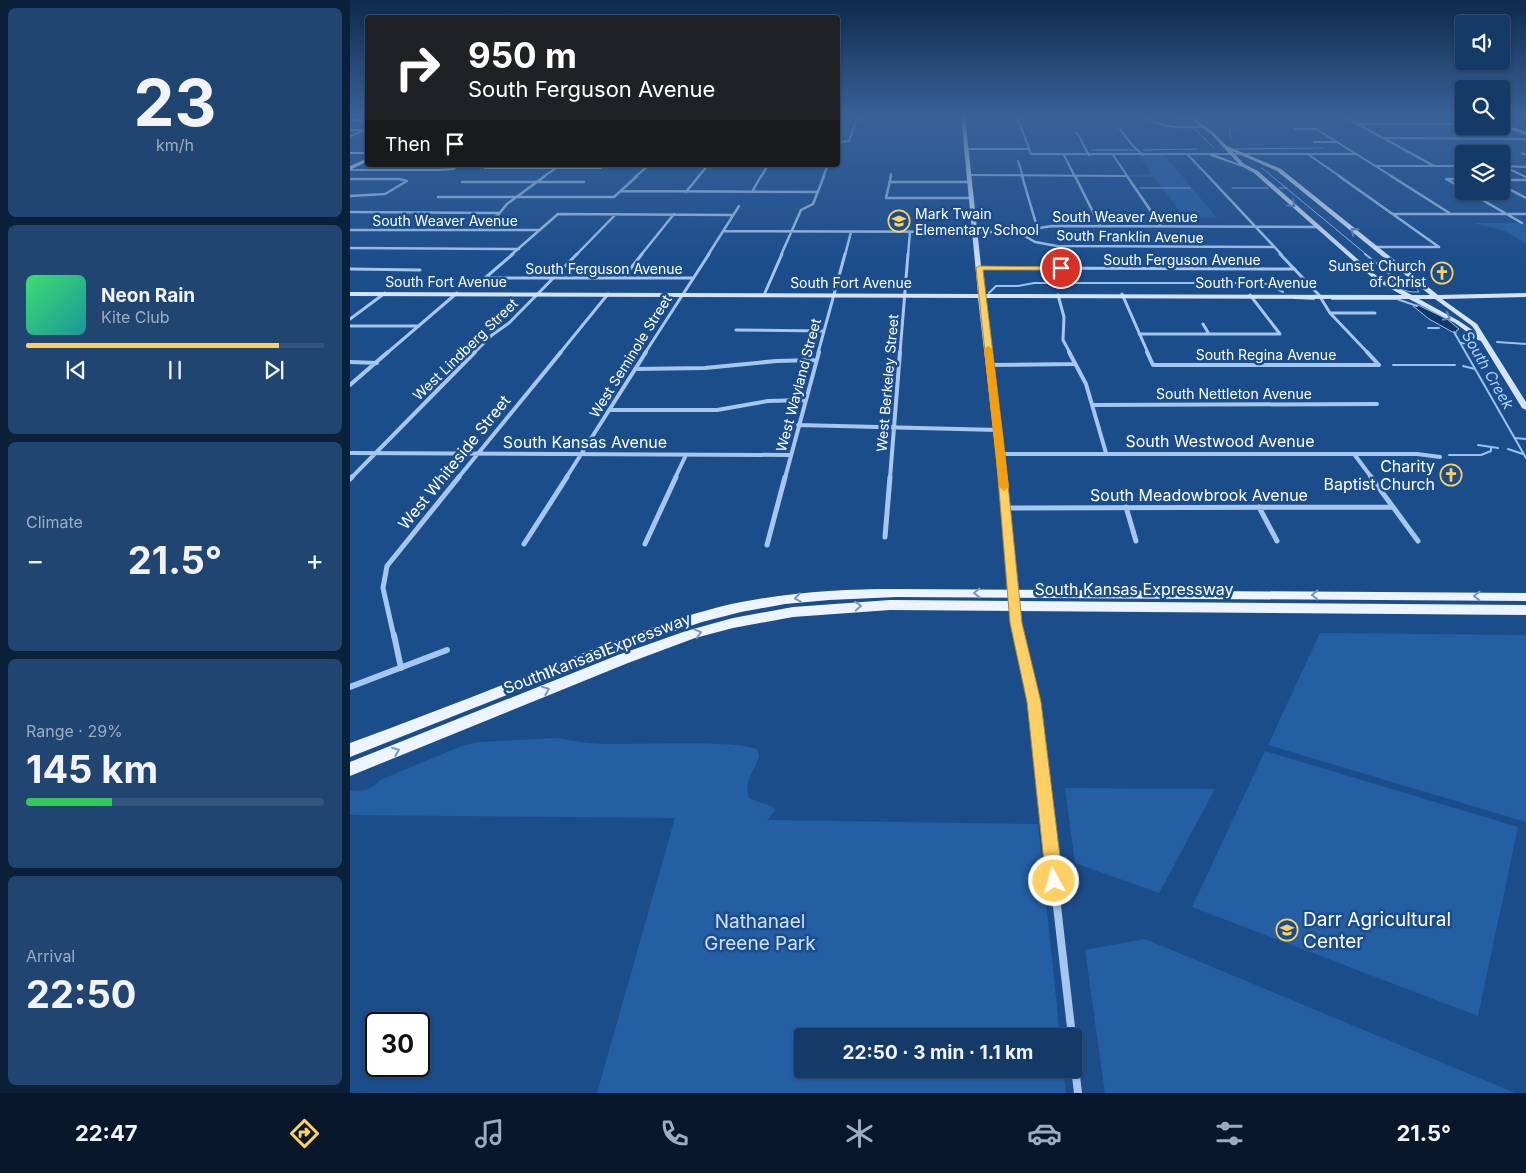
<!DOCTYPE html>
<html lang="en">
<head>
<meta charset="utf-8">
<style>
  :root { --surface:#143a68; --page:#214571; --text:#f1f3f6; --muted:#9dadc0; --line:#33547c; --accent:#fed063 }
  body { margin:0; font-family:Inter,sans-serif; background:var(--page); color:var(--text); height:100vh; display:flex; flex-direction:column; font-size:19px; white-space:nowrap }
  * { box-sizing:border-box; margin:0 }
  p { font-size:16px; color:var(--muted) }
  .icon { flex:none; width:28px; height:28px; fill:none; stroke:currentColor; stroke-width:2; stroke-linecap:round; stroke-linejoin:round }
  .map { position:relative; flex:1; overflow:hidden }
  .drawer { display:flex; flex-direction:column; gap:8px; padding:8px; background:#0b2039; width:350px }
  .drawer>* { flex:none }
  .banner { position:absolute; left:15px; top:15px; width:475px; height:152px; border-radius:5px; box-shadow:0 1px 4px #0004,0 0 0 1px var(--line); background:#202124; color:#fff; overflow:hidden }
  .buttons { position:absolute; left:1105px; top:15px; display:grid; gap:10px }
  .buttons a { display:grid; place-items:center; width:55px; height:55px; border-radius:5px; background:var(--surface); box-shadow:0 1px 4px #0004,0 0 0 1px var(--line); font-size:25px }
  .speed { position:absolute; left:15px; top:1012px; display:flex; gap:10px; font-size:25px; font-weight:700; text-align:center }
  .speed>* { display:grid; place-content:center; width:65px; height:65px; border-radius:50%; background:var(--surface); box-shadow:0 1px 4px #0004,0 0 0 1px var(--line); line-height:1 }
  .speed .limit { border:2px solid #111; border-radius:8px; background:#fff; color:#111 }
  .pin { position:absolute; display:grid; place-items:center; width:42px; height:42px; color:#fff; margin:-21px; border:2px solid #fff; border-radius:50%; box-shadow:0 1px 5px #0007 }
  .me { position:absolute; width:55px; margin:-28px; rotate:354deg; stroke-linejoin:round; filter:drop-shadow(0 0 4px #0008) }
  .turn { display:flex; align-items:center; gap:18px; height:105px; padding:0 20px; font-size:22px }
  .turn .icon { width:65px; height:65px; stroke-width:2.5 }
  .turn b { display:block; font-size:35px; line-height:42px }
  .then { display:flex; align-items:center; height:48px; padding:0 20px; background:#0003; gap:10px; font-size:19px }
  .big { font-size:38px; font-weight:700; line-height:1.1 }
  .drawer .card { flex:1; display:flex; flex-direction:column; justify-content:center; gap:8px; min-width:0; padding:0 18px; border-radius:8px; background:var(--page) }
  .drawer .dial { align-items:center; gap:0 }
  .dial b { font-size:65px; line-height:1 }
  .song { display:flex; align-items:center; gap:15px }
  .cover { width:60px; height:60px; border-radius:8px; background:linear-gradient(135deg,hsl(140 70% 55%),hsl(180 70% 35%)) }
  .played { height:5px; border-radius:2px; background:linear-gradient(90deg,var(--accent) 85%,var(--line) 85%) }
  .keys { display:flex; justify-content:space-around; direction:ltr }
  .heat { display:flex; justify-content:space-between; align-items:center; font-size:28px; direction:ltr }
  .charge { height:8px; border-radius:4px; background:linear-gradient(90deg,#34c759 29%,var(--line) 0) }
  .trip { position:absolute; left:444px; top:1028px; width:288px; height:50px; border-radius:5px; background:var(--surface); box-shadow:0 1px 4px #0004,0 0 0 1px var(--line); font-weight:700; line-height:50px; text-align:center }
  .dock { display:flex; height:80px; justify-content:space-around; align-items:center; background:#08172a; color:var(--muted) }
  .dock .icon { width:35px; height:35px }
  .dock .current { color:var(--accent) }
  .dock b { font-size:22px; color:var(--text) }
  main { display:flex; flex:1; min-height:0 }
  .map>svg:first-child { display:block }
</style>
</head>
<body>
<main>
<section class="drawer">
<div class="card dial"><b>23</b><p>km/h</p></div>
<div class="card">
<div class="song"><i class="cover"></i><div><b>Neon Rain</b><p>Kite Club</p></div></div>
<div class="played"></div>
<div class="keys"><svg class="icon" aria-label="previous" viewBox="0 0 24 24"><path d="M18 5L8 12l10 7zM5 5v14"/></svg><svg class="icon" aria-label="pause" viewBox="0 0 24 24"><path d="M8 5v14M16 5v14"/></svg><svg class="icon" aria-label="next" viewBox="0 0 24 24"><path d="M6 5l10 7-10 7zM19 5v14"/></svg></div>
</div>
<div class="card"><p>Climate</p>
<div class="heat"><a>−</a><b class="big">21.5°</b><a>+</a></div>
</div>
<div class="card"><p>Range · 29%</p><b class="big">145 km</b><div class="charge"></div></div>
<div class="card"><p>Arrival</p><b class="big">22:50</b></div>
</section>
<div class="map">
<svg width="1176" height="1093" viewBox="0 0 1176 1093">
  <rect width="100%" height="100%" fill="#1b4d8b"/>
  <!-- green -->
  <path fill="#245fa4" d="M 788,155 L 814,155 L 867,218 L 835,218 L 804,177 L 780,177 L 779,175 L 802,174 Z
    M 1124,223 L 1176,223 L 1176,244 L 1155,231 Z
    M 970,633 L 1176,635 L 1176,822 L 918,745 Z
    M 206,738 C 222,740 238,744 255,744 C 283,745 389,739 408,750 L 409,756 C 405,771 393,781 399,798 L 423,807 L 425,810 L 417,820 L 688,824 L 710,1036 L 452,1036 L 452,1069 L 713,1069 L 716,1093 L 247,1093 L 325,818 L 0,815 L 0,791 C 16,789 17,794 30,780 L 114,745 L 130,742 Z
    M 915,751 L 1168,827 L 1128,1016 L 842,907 Z
    M 715,788 L 865,789 L 809,893 L 725,863 Z
    M 795,939 L 1165,1093 L 755,1093 L 735,950 Z"/>
  <!-- water -->
  <path fill="#123869" stroke="#99c2ef" d="M 1039,274 L 1065,286 L 1069,292 C 1053,292 1046,289 1039,274 Z
    M 1068,305 L 1097,319 L 1109,329 L 1106,331 L 1106,334 L 1079,319 L 1063,306 Z"/>
  <g fill="none" stroke-linecap="round" stroke-linejoin="round">
    <!-- stream-far1 -->
    <path stroke="#99c2ef" stroke-width="1" d="M 825,116 L 840,126
      M 844,128 L 864,148
      M 881,139 L 879,130 L 883,130
      M 886,149 L 973,148
      M 741,150 L 786,150
      M 793,150 L 848,149
      M 912,168 L 1017,255
      M 790,188 L 840,188
      M 882,188 L 918,188
      M 929,188 L 937,188"/>
    <!-- stream -->
    <path stroke="#99c2ef" stroke-width="2" d="M 1015,254 L 1041,275
      M 639,293 L 646,286 L 668,286 L 684,283 L 909,283 L 917,284 L 933,292
      M 945,298 L 964,299
      M 982,299 L 1047,299 L 1067,306
      M 1078,328 L 1089,328
      M 1104,332 L 1176,458
      M 1147,342 L 1176,344
      M 1111,343 L 1126,344
      M 1043,365 L 1105,365
      M 1113,366 L 1125,369
      M 1165,438 L 1176,439
      M 1128,445 L 1148,448
      M 1158,449 L 1173,454
      M 1099,455 L 1131,455 L 1141,451 L 1141,447"/>
    <!-- street-far6 -->
    <path stroke="#a6c7ed" stroke-width="2" d="M 993,116 L 1084,166
      M 797,117 C 813,130 834,127 854,127
      M 668,119 L 681,154 L 1006,154
      M 0,120 L 18,120
      M 1008,124 L 1114,124
      M 770,129 L 782,145 L 793,155
      M 945,129 L 966,129 L 1043,177
      M 0,130 L 18,130
      M 727,133 L 739,155
      M 0,136 L 13,131
      M 1032,138 L 1176,139
      M 488,142 L 499,141 L 508,116
      M 964,142 L 986,142
      M 616,149 L 679,149
      M 1172,153 L 1176,155
      M 714,155 L 725,177
      M 763,155 L 778,177
      M 838,155 L 859,177
      M 959,155 L 991,177
      M 668,161 L 673,177
      M 1026,166 L 1114,166
      M 1151,166 L 1176,167
      M 135,168 L 251,168
      M 1157,168 L 1176,177
      M 0,170 L 91,170 L 103,169 L 110,165
      M 619,175 L 777,176
      M 193,177 L 206,168
      M 285,177 L 299,165
      M 348,177 L 358,165
      M 411,177 L 418,165
      M 473,177 L 478,165
      M 540,177 L 541,174"/>
    <!-- street-far5 -->
    <path stroke="#a6c7ed" stroke-width="2.5" d="M 541,176 L 536,198 L 622,198
      M 672,176 L 687,227
      M 725,176 L 750,226
      M 777,176 L 811,226
      M 858,176 L 932,255
      M 989,176 L 1089,247
      M 1041,176 L 1101,214
      M 0,179 L 49,179 L 57,181 L 35,194 L 0,196
      M 1096,179 L 1114,189
      M 1097,179 L 1114,179
      M 1151,180 L 1176,180
      M 112,182 L 234,182
      M 539,182 L 620,182
      M 1151,185 L 1176,198
      M 271,191 L 468,192
      M 1117,191 L 1172,223
      M 336,192 L 349,176
      M 402,192 L 411,176
      M 88,197 L 264,197 L 287,176
      M 0,212 L 149,213
      M 1043,214 L 1176,214
      M 0,230 L 190,230
      M 128,230 L 148,215 L 157,204 L 195,176
      M 373,231 L 664,232 L 702,226 L 968,227
      M 668,232 L 685,242 L 707,246 L 924,247
      M 1023,247 L 1089,247
      M 0,248 L 169,249
      M 161,255 L 208,214 L 382,215
      M 226,255 L 266,214
      M 291,255 L 324,214
      M 358,255 L 389,206
      M 431,255 L 451,210 L 463,204 L 474,176
      M 495,255 L 501,232
      M 558,255 L 560,232"/>
    <!-- street-far4 -->
    <path stroke="#a6c7ed" stroke-width="3" d="M 930,254 L 969,295 L 980,313 L 1018,353
      M 629,268 L 945,269
      M 0,269 L 70,270
      M 135,278 L 163,254
      M 136,278 L 342,278
      M 273,278 L 292,254
      M 772,294 L 798,353
      M 414,295 L 432,254
      M 708,295 L 714,317 L 713,340 L 720,353
      M 900,295 L 930,334
      M 980,313 L 1025,313
      M 0,319 L 35,293
      M 853,324 L 859,334
      M 0,326 L 69,326
      M 386,330 L 474,331
      M 789,334 L 930,334
      M 37,353 L 107,293
      M 124,353 L 142,335 L 159,323 L 227,254
      M 210,353 L 258,294
      M 295,353 L 359,254
      M 468,353 L 495,254
      M 550,353 L 558,254"/>
    <!-- street-far3 -->
    <path stroke="#a6c7ed" stroke-width="4" d="M 719,352 L 736,384 L 756,453
      M 797,352 L 803,365 L 1029,365
      M 1017,352 L 1029,365
      M 0,362 L 27,363
      M 640,365 L 724,364
      M 285,369 L 355,368 L 426,361 L 466,360
      M 0,385 L 38,352
      M 742,405 L 1027,404
      M 259,410 L 367,410 L 418,401 L 455,400
      M 448,425 L 648,430
      M 0,453 L 440,455
      M 650,454 L 1067,454 L 1090,457
      M 1004,454 L 1022,478
      M 1,478 L 125,352
      M 108,478 L 211,352
      M 216,478 L 296,352
      M 325,478 L 336,455
      M 435,478 L 469,352
      M 540,478 L 550,352"/>
    <!-- street-far2 -->
    <path stroke="#a6c7ed" stroke-width="5" d="M 1021,477 L 1068,541
      M 0,479 L 2,477
      M 776,507 L 786,541
      M 909,507 L 927,541
      M 656,508 L 1043,507
      M 535,537 L 540,477
      M 174,544 L 217,477
      M 295,544 L 326,477
      M 417,545 L 435,477
      M 665,606 L 669,637
      M 44,637 L 33,588 L 37,566 L 109,477"/>
    <!-- street-far1 -->
    <path stroke="#a6c7ed" stroke-width="6" d="M 44,635 L 51,668
      M 669,635 L 684,702 L 699,838
      M 0,687 L 97,650"/>
    <!-- street -->
    <path stroke="#a6c7ed" stroke-width="8" d="M 699,837 L 722,1036
      M 722,1042 L 728,1093"/>
    <!-- secondary -->
    <path fill="#d3e4f9" fill-rule="evenodd" d="M 611,116 L 615,116 L 634,294 L 1052,295 L 1025,280 L 904,173 L 893,167 L 861,156 L 861,154 L 863,154 L 889,164 L 861,134 L 836,116 L 840,116 L 863,132 L 877,146 L 931,169 L 1088,295 L 1176,293 L 1176,297 L 1092,299 L 1127,324 L 1176,402 L 1176,410 L 1172,408 L 1131,341 L 1128,340 L 1105,323 L 1059,299 L 635,298 L 654,454 L 669,606 L 668,609 L 660,609 L 659,606 L 646,454 L 628,298 L 0,296 L 0,292 L 628,294 ZM 882,151 L 927,171 L 1080,295 L 1062,295 L 1029,278 L 908,171 L 894,164 ZM 1069,299 L 1085,299 L 1122,326 L 1127,333 L 1109,321 Z
      M 0,152 L 18,152 L 18,154 L 0,154 Z"/>
    <!-- primary -->
    <path fill="#ecf4ff" fill-rule="evenodd" d="M 1151,123 L 1176,132 L 1176,135 L 1151,126 Z
      M 18,158 L 18,161 L 0,170 L 0,166 Z
      M 546,589 L 1176,593 L 1176,601 L 546,597 L 479,600 L 435,604 L 391,612 L 352,622 L 286,644 L 0,757 L 0,743 C 66,719 132,693 198,667 C 254,645 311,622 369,607 C 427,593 487,589 546,589 Z
      M 540,600 L 1176,605 L 1176,615 L 540,610 L 443,617 L 383,628 L 345,638 L 278,663 L 0,776 L 0,762 L 268,655 L 336,631 L 383,618 L 443,607 Z"/>
  </g>
  <!-- one-way arrows -->
  <defs><path id="oneway-chevron" d="M-2-3.5L2.5 0L-2 3.5" fill="none" stroke-width="1.6" stroke-linecap="round" stroke-linejoin="round" transform="scale(1.25)"/></defs>
  <g stroke="#6589b7">
    <use href="#oneway-chevron" transform="translate(942 204) rotate(42)"/>
    <use href="#oneway-chevron" transform="translate(1004 231) rotate(-141)"/>
    <use href="#oneway-chevron" transform="translate(1097 317) rotate(28)"/>
  </g>
  <g stroke="#7998bf">
    <use href="#oneway-chevron" transform="translate(627 593) rotate(-180)"/>
    <use href="#oneway-chevron" transform="translate(965 595) rotate(-180)"/>
    <use href="#oneway-chevron" transform="translate(1127 596) rotate(-180)"/>
    <use href="#oneway-chevron" transform="translate(448 598) rotate(172)"/>
    <use href="#oneway-chevron" transform="translate(508 606) rotate(-3)"/>
    <use href="#oneway-chevron" transform="translate(348 633) rotate(-15)"/>
    <use href="#oneway-chevron" transform="translate(196 690) rotate(-22)"/>
    <use href="#oneway-chevron" transform="translate(46 751) rotate(-22)"/>
  </g>
  <!-- sky -->
  <linearGradient id="sky" x2="0" y2="1"><stop stop-color="#0f2a4c"/><stop offset="0.43" stop-color="#396298"/><stop offset="1" stop-color="#396298" stop-opacity="0"/></linearGradient>
  <rect width="1176" height="269" fill="url(#sky)"/>
  <!-- route -->
  <path fill="#fed063" stroke="#a58740" d="M 629,266 L 711,267 L 714,268 L 711,270 L 633,270 L 655,454 L 672,623 L 691,702 L 713,881 L 710,887 L 704,889 L 698,887 L 696,881 L 677,702 L 660,623 L 646,454 L 626,268 Z"/>
  <!-- slow -->
  <path fill="#f59e0b" d="M 638,346 L 642,349 L 659,487 L 654,491 L 649,487 L 634,349 Z"/>
  <!-- icons -->
  <defs>
    <g id="school-ring" transform="scale(1.125)"><circle r="9.5" fill="#1b4d8b" stroke="#fed063" stroke-width="1.5"/><path d="M0-5L7-2L0 1L-7-2ZM-4 1L0 2.5L4 1V4Q0 6-4 4Z" fill="#fed063"/></g>
    <g id="church-ring" transform="scale(1.125)"><circle r="9.5" fill="#1b4d8b" stroke="#fed063" stroke-width="1.5"/><path d="M-1.2-6h2.4v3.5h3.3v2.4h-3.3V6h-2.4V-.1h-3.3v-2.4h3.3Z" fill="#fed063"/></g>
    <g id="university-ring" transform="scale(1.125)"><circle r="9.5" fill="#1b4d8b" stroke="#fed063" stroke-width="1.5"/><path d="M0-5L7-2L0 1L-7-2ZM-4 1L0 2.5L4 1V4Q0 6-4 4Z" fill="#fed063"/></g>
  </defs>
  <g fill-rule="evenodd">
    <use href="#school-ring" x="549" y="221"/>
    <use href="#church-ring" x="1092" y="273"/>
    <use href="#church-ring" x="1101" y="475"/>
    <use href="#university-ring" x="937" y="930"/>
  </g>
  <g text-anchor="middle" dominant-baseline="central" stroke-width="5" stroke-linejoin="round" paint-order="stroke">
    <!-- far-poi labels -->
    <g font-size="14" fill="#fff" stroke="#1b4d8b" text-anchor="start">
      <text x="565" y="213">Mark Twain<tspan x="565" dy="16">Elementary School</tspan></text>
      <text x="1076" y="265" text-anchor="end">Sunset Church<tspan x="1076" dy="16">of Christ</tspan></text>
    </g>
    <!-- far-street labels -->
    <g font-size="14" fill="#fff" stroke="#1b4d8b">
      <text x="775" y="216">South Weaver Avenue</text>
      <text x="95" y="220">South Weaver Avenue</text>
      <text transform="translate(780 236) rotate(1)">South Franklin Avenue</text>
      <text x="832" y="259">South Ferguson Avenue</text>
      <text x="254" y="268">South Ferguson Avenue</text>
      <text x="96" y="281">South Fort Avenue</text>
      <text x="501" y="282">South Fort Avenue</text>
      <text x="906" y="282">South Fort Avenue</text>
      <text transform="translate(115 349) rotate(-44)">West Lindberg Street</text>
      <text x="916" y="354">South Regina Avenue</text>
      <text transform="translate(280 356) rotate(-58)">West Seminole Street</text>
      <text transform="translate(537 383) rotate(-85)">West Berkeley Street</text>
      <text transform="translate(448 385) rotate(-75)">West Wayland Street</text>
      <text x="884" y="393">South Nettleton Avenue</text>
    </g>
    <!-- far-water labels -->
    <g font-size="15" font-style="italic" fill="#b2d1f4" stroke="#1b4d8b">
      <text transform="translate(1138 370) rotate(60)">South Creek</text>
    </g>
    <!-- street labels -->
    <g font-size="16" fill="#fff" stroke="#1b4d8b">
      <text x="870" y="441">South Westwood Avenue</text>
      <text x="235" y="442">South Kansas Avenue</text>
      <text transform="translate(104 462) rotate(-51)">West Whiteside Street</text>
      <text x="849" y="495">South Meadowbrook Avenue</text>
      <text x="784" y="589">South Kansas Expressway</text>
      <text transform="translate(247 653) rotate(-21)">South Kansas Expressway</text>
    </g>
    <!-- poi labels -->
    <g font-size="16" fill="#fff" stroke="#1b4d8b" text-anchor="end">
      <text x="1085" y="466">Charity<tspan x="1085" dy="18">Baptist Church</tspan></text>
    </g>
    <!-- near-poi labels -->
    <g font-size="19" fill="#fff" stroke="#1b4d8b" text-anchor="start">
      <text x="953" y="919">Darr Agricultural<tspan x="953" dy="22">Center</tspan></text>
    </g>
    <!-- near-park labels -->
    <g font-size="19" fill="#cce1f9" stroke="#1b4d8b">
      <text x="410" y="921">Nathanael<tspan x="410" dy="22">Greene Park</tspan></text>
    </g>
  </g>
</svg>
<div class="buttons">
<a><svg class="icon" aria-label="sound" viewBox="0 0 24 24"><path d="M4 9h4l5-4v14l-5-4H4zM17 9q2 3 0 6"/></svg></a>
<a><svg class="icon" aria-label="search" viewBox="0 0 24 24"><circle cx="10" cy="10" r="6"/><path d="M15 15l6 6"/></svg></a>
<a><svg class="icon" aria-label="layers" viewBox="0 0 24 24"><path d="M12 4l9 5-9 5-9-5zM3 14l9 5 9-5"/></svg></a>
</div>
<div class="speed"><div class="limit">30</div></div>
<div class="pin" style="left:711px;top:268px;background:#d93025"><svg class="icon" aria-label="arrive" viewBox="0 0 24 24"><path d="M6 21V4h12l-3 4 3 4H6"/></svg></div>
<svg class="me" style="left:704px;top:881px" viewBox="-20 -20 40 40"><circle r="17" fill="#fed063" stroke="#fff" stroke-width="3"/><path d="M0-11L8 9 0 5-8 9z" fill="#fff"/></svg>
<div class="trip">22:50 · 3 min · 1.1 km</div>
<div class="banner">
<div class="turn"><svg class="icon" aria-label="right" viewBox="0 0 24 24"><path d="M7 20v-9h11M14 6l5 5-5 5"/></svg><div><b>950 m</b>South Ferguson Avenue</div></div>
<div class="then">Then<svg class="icon" aria-label="arrive" viewBox="0 0 24 24"><path d="M6 21V4h12l-3 4 3 4H6"/></svg></div>
</div>
</div>
</main>
<nav class="dock">
<b>22:47</b>
<svg class="icon current" aria-label="directions" viewBox="0 0 24 24"><path d="M12 3l9 9-9 9-9-9zM9 14v-3h6M13 9l2 2-2 2"/></svg>
<svg class="icon" aria-label="music" viewBox="0 0 24 24"><path d="M9 18V5l10-2v13"/><circle cx="6" cy="18" r="3"/><circle cx="16" cy="16" r="3"/></svg>
<svg class="icon" aria-label="phone" viewBox="0 0 24 24"><path d="M5 4h4l2 5-3 2q2 4 5 5l2-3 5 2v4C11 20 4 13 5 4z"/></svg>
<svg class="icon" aria-label="climate" viewBox="0 0 24 24"><path d="M12 3v18M4 7l16 10M4 17L20 7"/></svg>
<svg class="icon" aria-label="car" viewBox="0 0 24 24"><path d="M5 17H2v-5l4-1 3-4h7l3 4 3 1v5h-3M9 17h6M6 11h13"/><circle cx="7" cy="17" r="2"/><circle cx="17" cy="17" r="2"/></svg>
<svg class="icon" aria-label="filters" viewBox="0 0 24 24"><path d="M4 7h16M4 17h16"/><circle cx="9" cy="7" r="2"/><circle cx="15" cy="17" r="2"/></svg>
<b>21.5°</b>
</nav>
</body>
</html>
